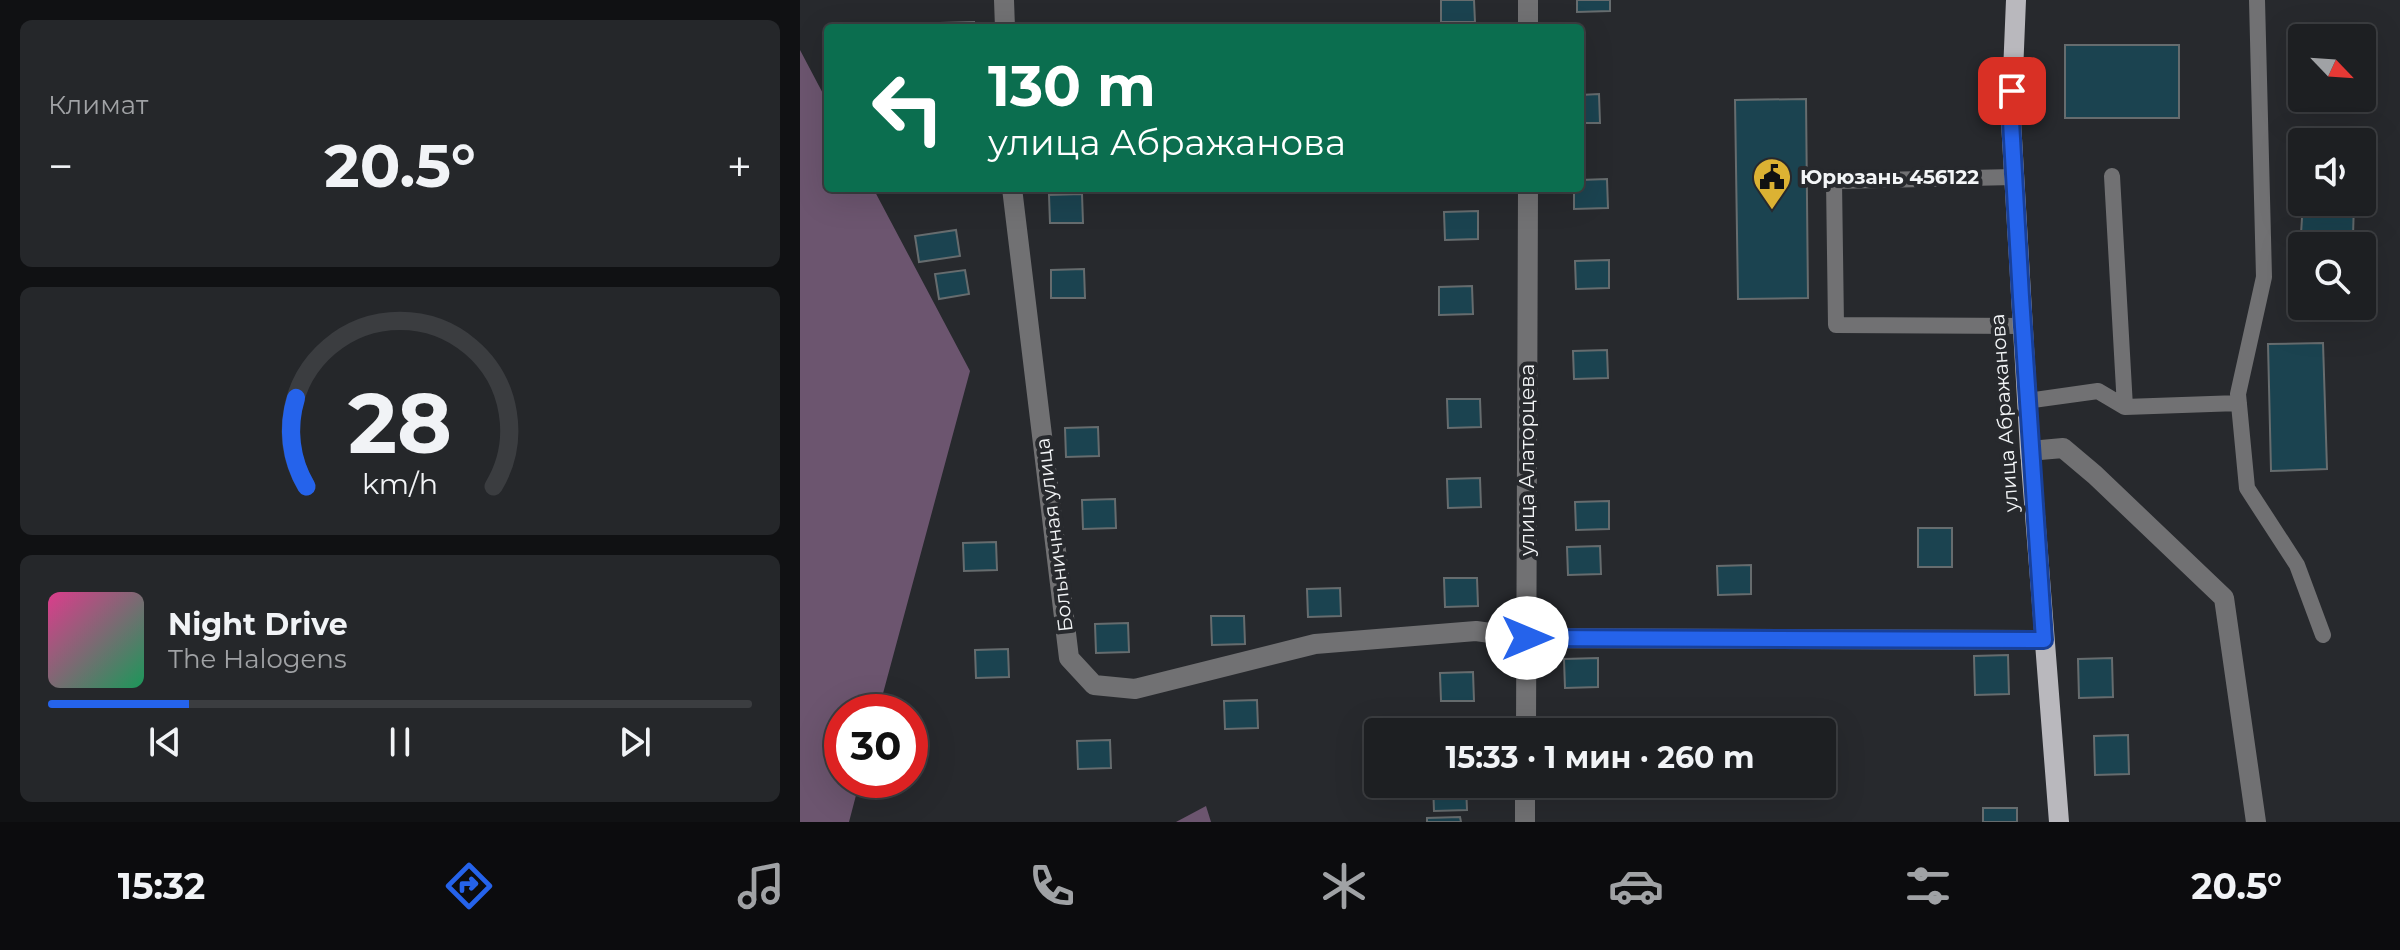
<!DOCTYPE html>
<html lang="ru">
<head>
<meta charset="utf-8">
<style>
  :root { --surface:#1d1f22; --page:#25272a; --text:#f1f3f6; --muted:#a0a2a5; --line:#3b3d40; --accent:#2563eb }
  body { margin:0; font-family:Montserrat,sans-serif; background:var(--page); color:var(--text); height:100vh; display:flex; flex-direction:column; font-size:30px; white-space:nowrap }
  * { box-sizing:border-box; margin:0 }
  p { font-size:26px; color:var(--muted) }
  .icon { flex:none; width:44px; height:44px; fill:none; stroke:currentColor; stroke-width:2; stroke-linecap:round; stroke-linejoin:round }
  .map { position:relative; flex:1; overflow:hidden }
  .drawer { display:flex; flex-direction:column; gap:20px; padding:20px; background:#101113; width:800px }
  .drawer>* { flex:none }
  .hud { position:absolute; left:24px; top:24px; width:760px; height:168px; border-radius:8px; box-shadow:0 8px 32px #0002,0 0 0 2px var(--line); background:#0b6e4f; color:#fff; overflow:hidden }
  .needle { width:52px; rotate:115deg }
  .tools { position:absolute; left:1488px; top:24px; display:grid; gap:16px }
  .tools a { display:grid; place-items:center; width:88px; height:88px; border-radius:8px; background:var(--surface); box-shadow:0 8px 32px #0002,0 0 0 2px var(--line); font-size:40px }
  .speed { position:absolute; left:24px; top:694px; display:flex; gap:16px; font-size:40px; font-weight:700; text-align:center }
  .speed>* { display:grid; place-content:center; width:104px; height:104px; border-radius:50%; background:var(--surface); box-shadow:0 8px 32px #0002,0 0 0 2px var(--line); line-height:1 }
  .speed .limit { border:12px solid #d22; background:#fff; color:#111 }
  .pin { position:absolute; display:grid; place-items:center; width:68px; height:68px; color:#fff; margin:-34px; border-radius:16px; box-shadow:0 4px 12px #0006 }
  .me { position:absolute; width:88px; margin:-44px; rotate:90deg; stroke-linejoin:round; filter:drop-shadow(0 0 6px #0008) }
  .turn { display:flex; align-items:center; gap:28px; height:168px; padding:0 32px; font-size:36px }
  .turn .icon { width:104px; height:104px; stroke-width:2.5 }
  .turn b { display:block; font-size:56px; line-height:68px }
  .big { font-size:60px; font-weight:700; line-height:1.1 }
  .drawer .card { flex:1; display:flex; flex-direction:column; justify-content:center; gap:12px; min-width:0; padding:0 28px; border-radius:12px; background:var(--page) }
  .drawer .dial { align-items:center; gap:0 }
  .dial svg { height:208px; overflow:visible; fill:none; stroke:var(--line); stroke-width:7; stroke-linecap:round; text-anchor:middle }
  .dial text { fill:var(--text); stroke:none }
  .song { display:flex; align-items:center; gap:24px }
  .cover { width:96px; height:96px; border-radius:12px; background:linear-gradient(135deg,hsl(330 70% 55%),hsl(150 70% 35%)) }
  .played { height:8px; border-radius:4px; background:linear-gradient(90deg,var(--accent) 20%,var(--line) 20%) }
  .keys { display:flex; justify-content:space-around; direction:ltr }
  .heat { display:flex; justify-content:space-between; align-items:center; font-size:44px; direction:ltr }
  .trip { position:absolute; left:564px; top:718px; width:472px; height:80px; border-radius:8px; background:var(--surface); box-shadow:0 8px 32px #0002,0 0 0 2px var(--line); font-weight:700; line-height:80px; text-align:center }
  .dock { display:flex; height:128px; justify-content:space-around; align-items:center; background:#0c0c0e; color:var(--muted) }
  .dock .icon { width:56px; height:56px }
  .dock .current { color:var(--accent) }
  .dock b { font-size:36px; color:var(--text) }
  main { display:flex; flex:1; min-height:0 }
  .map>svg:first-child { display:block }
</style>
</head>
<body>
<main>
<section class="drawer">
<div class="card"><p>Климат</p>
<div class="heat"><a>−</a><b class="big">20.5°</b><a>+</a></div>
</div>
<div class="card dial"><svg viewBox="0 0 100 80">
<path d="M14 69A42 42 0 1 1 86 69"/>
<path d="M14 69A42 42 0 0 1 10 35" stroke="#2563eb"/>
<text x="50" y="56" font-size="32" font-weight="700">28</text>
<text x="50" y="72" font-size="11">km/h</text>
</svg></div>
<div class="card">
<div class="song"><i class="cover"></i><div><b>Night Drive</b><p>The Halogens</p></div></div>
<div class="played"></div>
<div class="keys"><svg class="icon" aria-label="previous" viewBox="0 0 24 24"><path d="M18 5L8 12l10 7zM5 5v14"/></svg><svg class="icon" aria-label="pause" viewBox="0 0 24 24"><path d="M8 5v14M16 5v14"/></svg><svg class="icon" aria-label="next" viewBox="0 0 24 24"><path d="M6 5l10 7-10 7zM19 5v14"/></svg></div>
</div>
</section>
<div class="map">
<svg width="1600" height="822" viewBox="0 0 1600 822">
  <rect width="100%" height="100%" fill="#27292d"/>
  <!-- forest -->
  <path fill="#6c556f" d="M 0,50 L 28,103 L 28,188 L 73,188 L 170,371 L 78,712 L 42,712 L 42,780 L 60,780 L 49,822 L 0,822 Z
    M 406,806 L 411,822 L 376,822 Z"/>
  <!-- building -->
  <path fill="#1b4350" stroke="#666c6e" stroke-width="2" d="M 641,0 L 674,0 L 675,22 L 641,22 Z
    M 777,0 L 810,0 L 810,11 L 777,12 Z
    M 174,22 L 174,28 L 141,28 L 141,23 Z
    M 1265,45 L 1379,45 L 1379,118 L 1265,118 Z
    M 799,94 L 800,123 L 780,123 L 780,95 Z
    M 1006,99 L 1008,298 L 938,299 L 935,100 Z
    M 1505,139 L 1556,141 L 1556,142 L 1505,142 Z
    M 807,179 L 808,208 L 774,209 L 774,188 L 780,188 L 780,180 Z
    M 282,194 L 283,223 L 250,223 L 249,195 Z
    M 1503,202 L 1554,202 L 1553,236 L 1501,234 Z
    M 678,211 L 678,239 L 645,240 L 644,212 Z
    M 156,230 L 160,256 L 119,262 L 115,236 Z
    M 809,260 L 809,288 L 776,289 L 775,261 Z
    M 284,269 L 285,298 L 251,298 L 251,270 Z
    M 165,270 L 169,294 L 139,299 L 135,274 Z
    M 672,286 L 673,314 L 639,315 L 639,287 Z
    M 1523,343 L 1527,469 L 1471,471 L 1468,344 Z
    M 807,350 L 808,378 L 774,379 L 773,351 Z
    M 647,399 L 680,399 L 681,427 L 648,428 Z
    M 298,427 L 299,456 L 266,457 L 265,428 Z
    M 680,478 L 681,507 L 648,508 L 647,479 Z
    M 315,499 L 316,528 L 283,529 L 282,500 Z
    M 809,501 L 809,529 L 776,530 L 775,502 Z
    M 1118,528 L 1152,528 L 1152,567 L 1118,567 Z
    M 196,542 L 197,570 L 164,571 L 163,543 Z
    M 800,546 L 801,574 L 768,575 L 767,547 Z
    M 951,565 L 951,594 L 918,595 L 917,566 Z
    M 644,578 L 677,578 L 678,606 L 645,607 Z
    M 540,588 L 541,616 L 508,617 L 507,589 Z
    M 411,616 L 444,616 L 445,644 L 412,645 Z
    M 328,623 L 329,652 L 296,653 L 295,624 Z
    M 208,649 L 209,677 L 176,678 L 175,650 Z
    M 1208,655 L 1209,694 L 1175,695 L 1174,656 Z
    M 798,658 L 798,687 L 765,688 L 764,659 Z
    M 1312,658 L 1313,697 L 1279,698 L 1278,659 Z
    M 673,672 L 674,701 L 641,701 L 640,673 Z
    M 457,700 L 458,728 L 425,729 L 424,701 Z
    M 1328,735 L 1329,774 L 1295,775 L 1294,736 Z
    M 310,740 L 311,768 L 278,769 L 277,741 Z
    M 633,784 L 666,784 L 667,810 L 634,811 Z
    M 1183,808 L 1217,808 L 1217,822 L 1183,822 Z
    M 660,817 L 661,822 L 627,822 L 627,818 Z"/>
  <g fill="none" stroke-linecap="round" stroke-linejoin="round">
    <!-- service -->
    <path stroke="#717173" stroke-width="16" d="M 1457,0 L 1464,277 L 1438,394 L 1447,488 L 1497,565 L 1523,635
      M 1312,176 L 1325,407
      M 1214,177 L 1034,181 L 1036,325 L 1223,326
      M 1227,401 L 1298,391 L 1325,407 L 1439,403"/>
    <!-- minor -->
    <path stroke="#717173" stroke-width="20" d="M 204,0 L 205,28
      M 728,28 L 728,0
      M 212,188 L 269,658 L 294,685 L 335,689 L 515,644 L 676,631 L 727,638 L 1244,640
      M 1230,451 L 1263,448 L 1295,475 L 1424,598 L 1456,822
      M 726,732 L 728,188
      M 725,822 L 725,784"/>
    <!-- primary -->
    <path stroke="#b9b8bd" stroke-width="20" d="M 1216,0 L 1211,121 L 1230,451 L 1259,822"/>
  </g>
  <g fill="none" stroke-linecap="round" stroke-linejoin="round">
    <!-- route casing -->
    <g stroke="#184099" stroke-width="20">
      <path id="route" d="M 727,638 L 1244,640 L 1221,297 L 1211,121 L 1212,91"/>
    </g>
    <!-- route -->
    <use href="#route" stroke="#2563eb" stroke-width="14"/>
  </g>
  <!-- icons -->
  <defs>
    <g id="civic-pin" transform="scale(2)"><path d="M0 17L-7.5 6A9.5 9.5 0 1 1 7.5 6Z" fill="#dcb233" stroke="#27292d"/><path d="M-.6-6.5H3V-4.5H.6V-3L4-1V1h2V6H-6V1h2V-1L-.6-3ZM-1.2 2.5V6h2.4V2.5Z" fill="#111"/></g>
  </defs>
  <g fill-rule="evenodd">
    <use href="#civic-pin" x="972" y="177"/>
  </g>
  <g text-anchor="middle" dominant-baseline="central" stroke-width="8" stroke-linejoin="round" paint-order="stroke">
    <!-- poi labels -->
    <g font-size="20" font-weight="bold" fill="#f3f5f7" stroke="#27292d" text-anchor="start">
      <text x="1000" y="177">Юрюзань 456122</text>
    </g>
    <!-- street labels -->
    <g font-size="20" fill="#f3f5f7" stroke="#27292d">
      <text transform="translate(1204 413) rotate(-94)">улица Абражанова</text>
      <text transform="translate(727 460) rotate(-90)">улица Алаторцева</text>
      <text transform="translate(254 535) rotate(-97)">Больничная улица</text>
    </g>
  </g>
</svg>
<div class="tools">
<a><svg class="needle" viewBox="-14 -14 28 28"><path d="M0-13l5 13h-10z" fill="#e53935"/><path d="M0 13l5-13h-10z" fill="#a0a2a5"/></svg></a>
<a><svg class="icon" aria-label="sound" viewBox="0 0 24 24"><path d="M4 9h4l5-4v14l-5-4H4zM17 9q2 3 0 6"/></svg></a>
<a><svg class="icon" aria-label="search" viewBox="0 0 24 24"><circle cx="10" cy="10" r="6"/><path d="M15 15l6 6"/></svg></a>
</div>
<div class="speed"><div class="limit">30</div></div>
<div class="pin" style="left:1212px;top:91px;background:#d93025"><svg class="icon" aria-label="arrive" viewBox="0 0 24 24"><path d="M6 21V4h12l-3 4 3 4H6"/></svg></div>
<svg class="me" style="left:727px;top:638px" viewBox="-20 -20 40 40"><circle r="19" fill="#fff"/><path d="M0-13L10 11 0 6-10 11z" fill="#2563eb"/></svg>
<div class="trip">15:33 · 1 мин · 260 m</div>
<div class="hud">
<div class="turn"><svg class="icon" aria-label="left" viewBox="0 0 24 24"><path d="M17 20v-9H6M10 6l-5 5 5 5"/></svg><div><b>130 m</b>улица Абражанова</div></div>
</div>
</div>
</main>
<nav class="dock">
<b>15:32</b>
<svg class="icon current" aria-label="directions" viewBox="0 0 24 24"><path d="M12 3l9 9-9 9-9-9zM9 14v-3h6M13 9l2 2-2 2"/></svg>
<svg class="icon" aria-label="music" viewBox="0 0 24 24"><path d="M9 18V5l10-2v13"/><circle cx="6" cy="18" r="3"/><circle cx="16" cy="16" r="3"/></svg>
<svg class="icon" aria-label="phone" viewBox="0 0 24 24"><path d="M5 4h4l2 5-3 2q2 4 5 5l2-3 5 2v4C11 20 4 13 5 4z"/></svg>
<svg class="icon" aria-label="climate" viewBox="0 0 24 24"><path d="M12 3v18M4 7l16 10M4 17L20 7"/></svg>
<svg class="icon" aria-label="car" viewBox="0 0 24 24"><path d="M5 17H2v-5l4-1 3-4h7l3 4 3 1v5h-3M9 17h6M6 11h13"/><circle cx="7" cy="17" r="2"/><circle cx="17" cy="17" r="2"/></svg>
<svg class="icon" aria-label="filters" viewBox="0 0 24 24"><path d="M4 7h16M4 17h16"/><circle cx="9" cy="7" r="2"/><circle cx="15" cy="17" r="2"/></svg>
<b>20.5°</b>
</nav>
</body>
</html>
